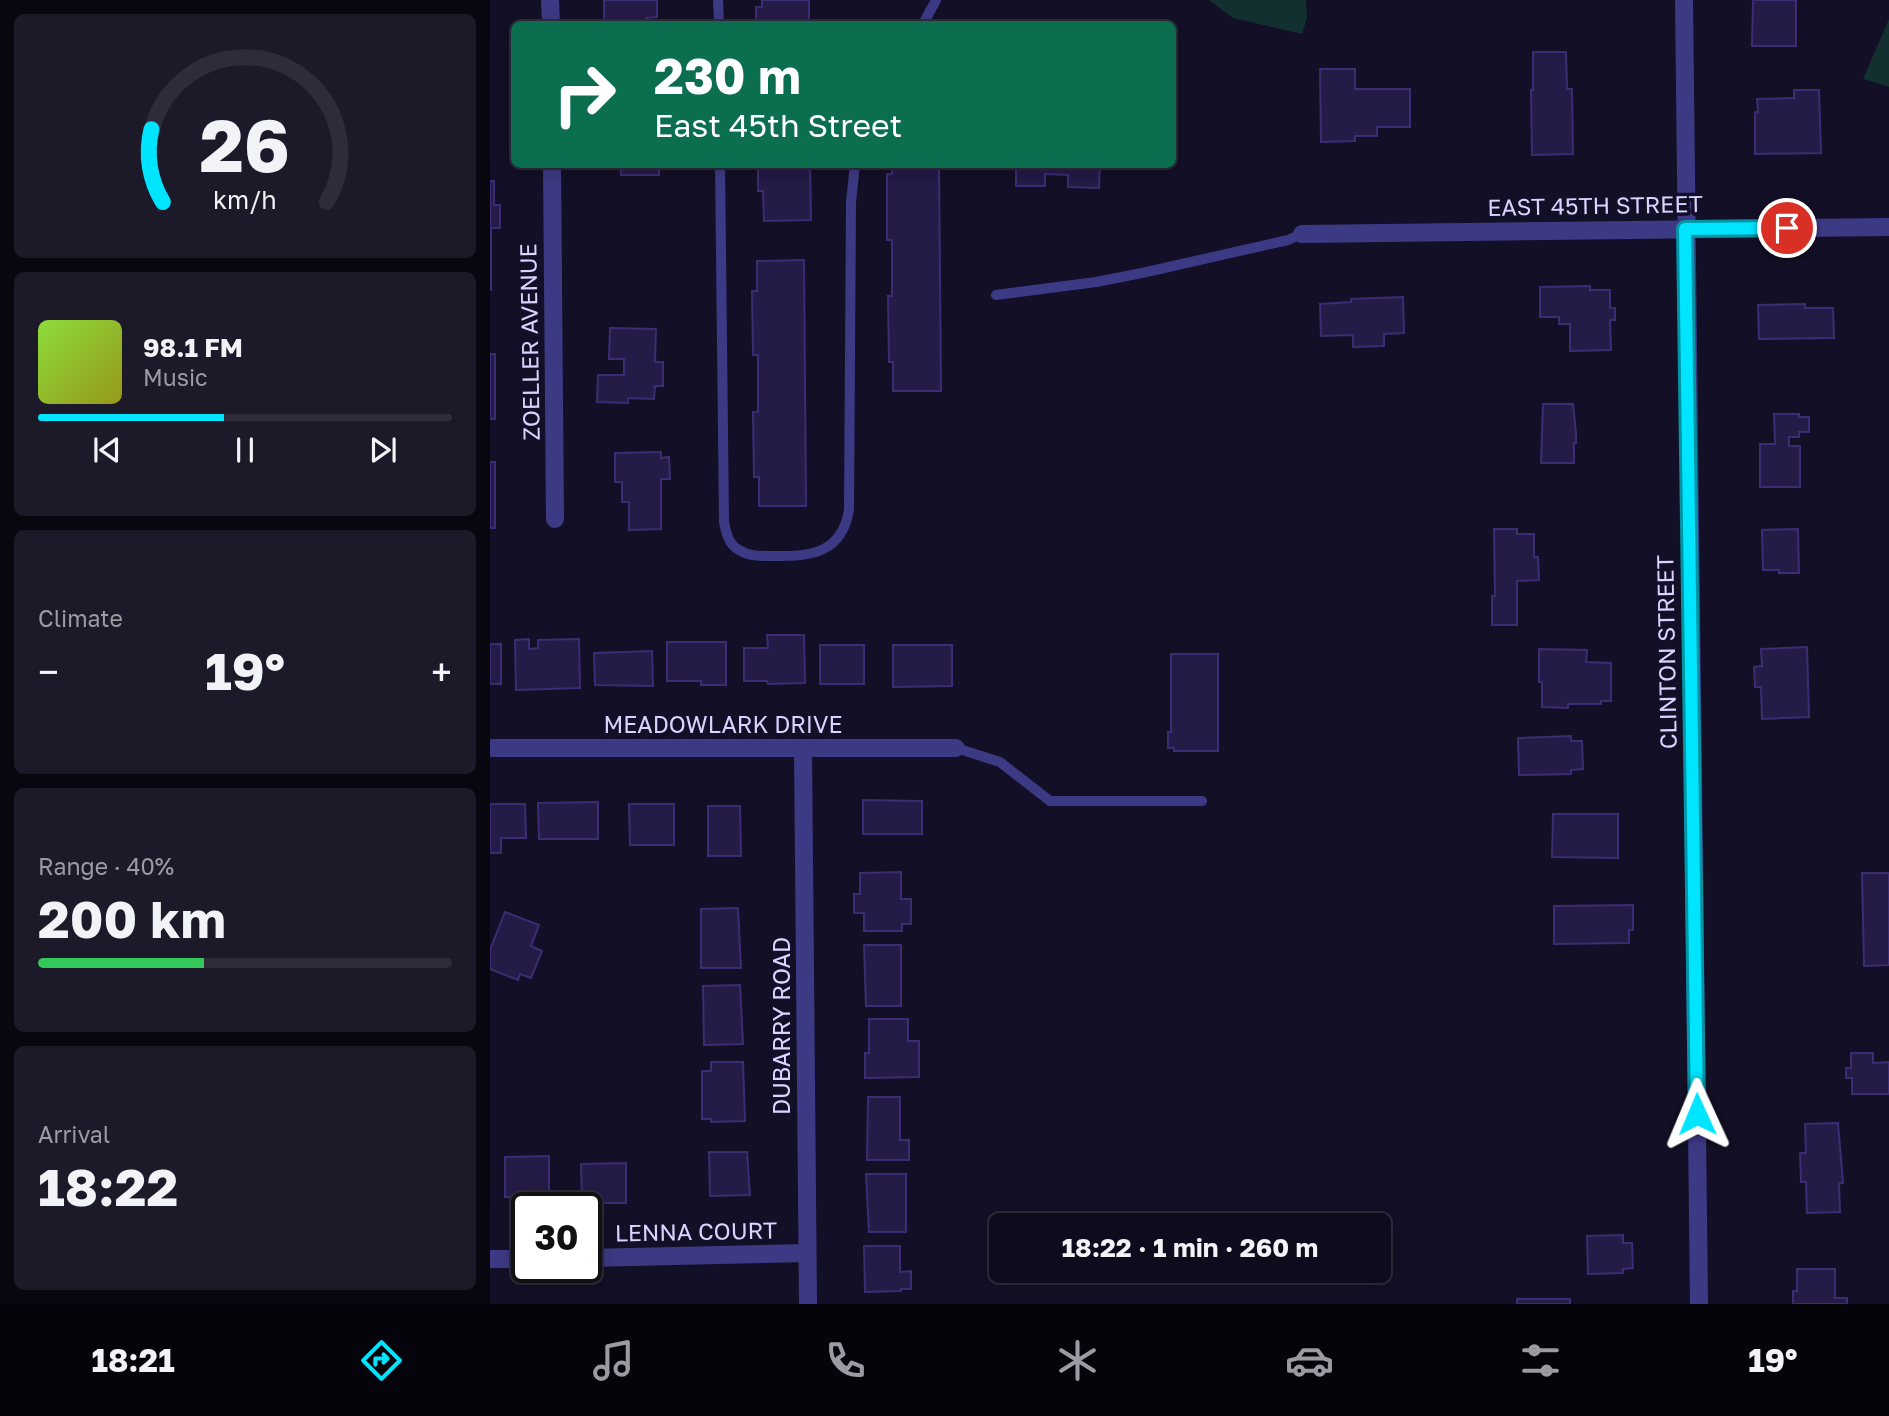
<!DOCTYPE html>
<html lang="en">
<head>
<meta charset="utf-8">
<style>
  :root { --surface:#0e0b1c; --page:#1c1929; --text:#f1f3f6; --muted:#9b9ba3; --line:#2e2b3b; --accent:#00e5ff }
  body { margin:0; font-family:"Golos Text",sans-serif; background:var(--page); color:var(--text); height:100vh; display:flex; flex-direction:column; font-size:26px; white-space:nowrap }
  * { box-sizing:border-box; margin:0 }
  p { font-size:23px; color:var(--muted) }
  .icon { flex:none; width:38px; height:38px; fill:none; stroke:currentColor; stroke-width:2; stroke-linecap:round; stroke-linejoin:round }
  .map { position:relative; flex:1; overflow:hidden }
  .side { display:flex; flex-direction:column; gap:14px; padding:14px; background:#08060f; width:490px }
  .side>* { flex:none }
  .banner { position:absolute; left:21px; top:21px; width:665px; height:147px; border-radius:10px; box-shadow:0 4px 18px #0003,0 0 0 2px var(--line); background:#0b6e4f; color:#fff; overflow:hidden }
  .speed { position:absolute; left:21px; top:1192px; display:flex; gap:14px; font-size:35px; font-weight:700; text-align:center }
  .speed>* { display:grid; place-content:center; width:91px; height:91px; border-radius:50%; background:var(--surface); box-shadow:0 4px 18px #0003,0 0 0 2px var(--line); line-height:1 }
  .speed .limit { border:4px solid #111; border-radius:10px; background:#fff; color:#111 }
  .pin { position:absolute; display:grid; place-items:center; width:60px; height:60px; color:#fff; margin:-30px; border:4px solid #fff; border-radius:50%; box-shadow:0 2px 7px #0007 }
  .me { position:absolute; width:77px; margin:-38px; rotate:359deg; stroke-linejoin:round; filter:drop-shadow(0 0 5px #0008) }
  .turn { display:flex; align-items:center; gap:24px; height:147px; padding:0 28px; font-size:32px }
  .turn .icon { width:91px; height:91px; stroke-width:2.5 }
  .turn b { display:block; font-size:49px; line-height:60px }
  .big { font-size:52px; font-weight:700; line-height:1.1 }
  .side .tile { flex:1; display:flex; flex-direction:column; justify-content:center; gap:10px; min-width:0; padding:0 24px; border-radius:10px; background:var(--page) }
  .side .dial { align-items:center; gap:0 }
  .dial svg { height:182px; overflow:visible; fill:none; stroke:var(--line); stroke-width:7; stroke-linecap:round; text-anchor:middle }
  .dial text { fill:var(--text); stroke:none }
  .song { display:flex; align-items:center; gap:21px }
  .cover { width:84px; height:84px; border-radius:10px; background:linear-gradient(135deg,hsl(90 70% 55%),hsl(60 70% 35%)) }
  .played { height:7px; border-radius:4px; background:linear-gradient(90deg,var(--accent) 45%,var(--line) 45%) }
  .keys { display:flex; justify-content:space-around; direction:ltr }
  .heat { display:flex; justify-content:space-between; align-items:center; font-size:38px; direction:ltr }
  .charge { height:10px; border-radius:5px; background:linear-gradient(90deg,#34c759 40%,var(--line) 0) }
  .trip { position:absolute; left:499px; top:1213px; width:402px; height:70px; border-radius:10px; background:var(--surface); box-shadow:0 4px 18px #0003,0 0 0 2px var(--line); font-weight:700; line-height:70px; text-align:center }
  .tabs { display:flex; height:112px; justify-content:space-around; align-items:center; background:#06040b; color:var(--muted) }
  .tabs .icon { width:49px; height:49px }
  .tabs .current { color:var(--accent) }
  .tabs b { font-size:32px; color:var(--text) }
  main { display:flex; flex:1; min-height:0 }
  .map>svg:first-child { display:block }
</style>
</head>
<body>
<main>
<section class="side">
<div class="tile dial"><svg viewBox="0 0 100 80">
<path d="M14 69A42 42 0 1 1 86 69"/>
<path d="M14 69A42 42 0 0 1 9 37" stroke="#00e5ff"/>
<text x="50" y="56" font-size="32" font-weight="700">26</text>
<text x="50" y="72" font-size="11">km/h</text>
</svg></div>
<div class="tile">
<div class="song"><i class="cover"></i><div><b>98.1 FM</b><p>Music</p></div></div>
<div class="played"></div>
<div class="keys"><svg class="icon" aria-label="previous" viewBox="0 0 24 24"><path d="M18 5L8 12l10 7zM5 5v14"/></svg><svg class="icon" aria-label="pause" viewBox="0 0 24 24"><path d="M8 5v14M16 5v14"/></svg><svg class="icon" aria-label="next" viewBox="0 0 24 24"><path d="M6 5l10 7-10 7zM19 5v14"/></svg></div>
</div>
<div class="tile"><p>Climate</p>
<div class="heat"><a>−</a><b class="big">19°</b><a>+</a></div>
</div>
<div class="tile"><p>Range · 40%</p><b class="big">200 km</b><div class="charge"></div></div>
<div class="tile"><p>Arrival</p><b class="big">18:22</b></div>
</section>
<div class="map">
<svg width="1399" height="1304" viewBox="0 0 1399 1304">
  <rect width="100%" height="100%" fill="#130f26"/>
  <!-- green -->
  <path fill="#12302f" d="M 719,0 L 816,0 L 817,18 L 812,34 L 743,18 Z
    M 1399,19 L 1399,87 L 1373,79 Z"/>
  <!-- building -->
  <path fill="#241b47" stroke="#3b2d73" stroke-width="2" d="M 114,0 L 167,0 L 167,17 L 156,18 L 156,24 L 123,24 L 123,20 L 114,20 Z
    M 272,0 L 319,0 L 319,24 L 266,24 L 266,7 L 272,7 Z
    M 1263,0 L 1306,0 L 1306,46 L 1262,46 Z
    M 1043,52 L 1076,52 L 1077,89 L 1082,89 L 1083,154 L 1042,155 L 1041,90 L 1043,90 Z
    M 830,69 L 865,69 L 865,89 L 920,89 L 920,127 L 887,127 L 887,136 L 865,136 L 865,141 L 831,142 Z
    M 1304,90 L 1329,90 L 1331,153 L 1265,154 L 1265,112 L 1268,112 L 1267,99 L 1304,98 Z
    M 130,164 L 169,164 L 169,175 L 131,175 Z
    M 268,164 L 320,164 L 321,220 L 274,221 L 273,191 L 268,191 Z
    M 402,164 L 449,164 L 451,391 L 403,391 L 403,362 L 399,362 L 398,296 L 402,296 L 402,240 L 397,240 L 397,174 L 402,174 Z
    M 526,164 L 610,164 L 609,188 L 578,187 L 578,175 L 555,174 L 555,186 L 526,186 Z
    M 0,181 L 4,181 L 4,205 L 10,205 L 10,228 L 1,228 L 1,291 Z
    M 314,260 L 316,506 L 269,506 L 269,477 L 264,477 L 263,412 L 268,412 L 268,355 L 263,355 L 262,291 L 267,291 L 267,261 Z
    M 1100,286 L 1100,290 L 1120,290 L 1120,308 L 1125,308 L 1125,320 L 1120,320 L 1121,350 L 1080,351 L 1080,324 L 1069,324 L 1069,317 L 1050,317 L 1050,287 Z
    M 913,297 L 914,333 L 894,334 L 894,346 L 863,347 L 863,335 L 831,336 L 830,304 L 861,302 L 861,299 Z
    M 1315,304 L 1315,308 L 1343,308 L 1344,338 L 1269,339 L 1268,305 Z
    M 120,328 L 166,329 L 165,362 L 173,362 L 173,386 L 165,386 L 164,399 L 138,398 L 138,403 L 107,402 L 108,375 L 134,375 L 134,359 L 119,359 Z
    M 0,354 L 5,354 L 5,419 L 0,419 Z
    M 1053,404 L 1083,404 L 1086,433 L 1086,443 L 1084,443 L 1084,463 L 1051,463 Z
    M 1284,414 L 1309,414 L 1309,417 L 1319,417 L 1319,432 L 1309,432 L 1309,437 L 1299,437 L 1299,446 L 1310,446 L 1310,487 L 1270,487 L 1270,444 L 1285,444 Z
    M 171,452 L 171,458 L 179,457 L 180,479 L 171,479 L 171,529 L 139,530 L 139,502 L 132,502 L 132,482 L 125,482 L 125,453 Z
    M 0,462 L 5,462 L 5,528 L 0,528 Z
    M 1004,529 L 1027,529 L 1027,534 L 1044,534 L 1044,557 L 1048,557 L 1049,580 L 1027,581 L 1027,625 L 1002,625 L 1002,596 L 1005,596 Z
    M 1308,529 L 1309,573 L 1289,573 L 1289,570 L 1273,570 L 1272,530 Z
    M 277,635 L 314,635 L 315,683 L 278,684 L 277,681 L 254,681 L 254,648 L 278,648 Z
    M 39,639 L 39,649 L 48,648 L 48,640 L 89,639 L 90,688 L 26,690 L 25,640 Z
    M 177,642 L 236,642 L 236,685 L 211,685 L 211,681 L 177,681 Z
    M 0,644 L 11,644 L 11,684 L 0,684 Z
    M 330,645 L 374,645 L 374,684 L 330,684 Z
    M 403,645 L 462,645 L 462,686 L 403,687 Z
    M 1317,647 L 1319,717 L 1272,719 L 1271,687 L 1265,687 L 1264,667 L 1272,666 L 1271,649 Z
    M 1049,649 L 1097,650 L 1096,662 L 1121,663 L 1121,701 L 1111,701 L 1111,704 L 1078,704 L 1078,708 L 1052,707 L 1052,682 L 1049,682 Z
    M 162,651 L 163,686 L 105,685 L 104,653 Z
    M 681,654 L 728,654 L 728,751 L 684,751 L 684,748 L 678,748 L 678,732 L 681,732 Z
    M 1081,736 L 1081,741 L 1092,741 L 1093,769 L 1081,770 L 1081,774 L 1029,775 L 1028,738 Z
    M 373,800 L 432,801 L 432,834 L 373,834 Z
    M 108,802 L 108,839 L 49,839 L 48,803 Z
    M 0,804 L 35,804 L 36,838 L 11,838 L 11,853 L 0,853 Z
    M 139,804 L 184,804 L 184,845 L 140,845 Z
    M 218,806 L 250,806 L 251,856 L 218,856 Z
    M 1063,814 L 1128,814 L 1128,858 L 1062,857 Z
    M 411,872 L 411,899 L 421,899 L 421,924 L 412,924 L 412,931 L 374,931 L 374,913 L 364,913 L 364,894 L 370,894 L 370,873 Z
    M 1372,873 L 1399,873 L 1399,965 L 1374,966 Z
    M 1143,905 L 1143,930 L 1139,930 L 1139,943 L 1064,944 L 1064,906 Z
    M 248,908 L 251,968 L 211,968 L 211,909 Z
    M 15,912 L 49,925 L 41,946 L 52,951 L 41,978 L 30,974 L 28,980 L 0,969 L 0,950 Z
    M 374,945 L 411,945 L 411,1006 L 376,1006 Z
    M 250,985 L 253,1044 L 214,1045 L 213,986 Z
    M 379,1019 L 418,1019 L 418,1041 L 429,1041 L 429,1077 L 375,1078 L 375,1053 L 379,1053 Z
    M 1361,1053 L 1383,1053 L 1383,1063 L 1399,1062 L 1399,1094 L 1362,1094 L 1362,1078 L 1356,1078 L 1356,1068 L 1361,1068 Z
    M 221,1062 L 253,1062 L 255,1121 L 221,1122 L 221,1119 L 212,1119 L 212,1071 L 221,1071 Z
    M 378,1097 L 410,1097 L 410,1140 L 419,1140 L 419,1160 L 377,1160 Z
    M 1348,1123 L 1353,1183 L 1349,1183 L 1350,1212 L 1317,1213 L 1316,1182 L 1311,1182 L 1310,1153 L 1316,1153 L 1315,1124 Z
    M 219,1152 L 257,1152 L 260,1195 L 220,1196 Z
    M 59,1156 L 59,1196 L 15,1197 L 15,1157 Z
    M 136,1163 L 136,1203 L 92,1203 L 91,1164 Z
    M 376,1174 L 416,1174 L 416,1232 L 379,1232 Z
    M 1133,1235 L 1133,1243 L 1142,1243 L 1143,1268 L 1133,1269 L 1133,1273 L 1098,1274 L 1097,1236 Z
    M 374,1246 L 410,1246 L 410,1272 L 421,1271 L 421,1289 L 411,1289 L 411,1291 L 375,1292 Z
    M 1307,1269 L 1345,1269 L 1345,1298 L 1357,1298 L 1357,1304 L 1303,1304 L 1303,1291 L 1307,1291 Z
    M 1027,1299 L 1080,1299 L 1080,1304 L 1027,1304 Z"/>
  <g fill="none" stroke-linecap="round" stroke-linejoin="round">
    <!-- service -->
    <path stroke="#3d3a85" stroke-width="10" d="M 228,0 L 229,24
      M 433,24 L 446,0
      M 230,164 L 234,522 C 236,533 239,545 249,550 C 260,557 273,556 286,556 C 322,557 352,552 359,510 L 361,202 L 365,164
      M 506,295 L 606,282 L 652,273 L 798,240 L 812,234
      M 466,748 L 510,762 L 560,801 L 712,801"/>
    <!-- minor -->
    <path stroke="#3d3a85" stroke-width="18" d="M 60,0 L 61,24
      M 1194,0 L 1209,1304
      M 62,164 L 65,519
      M 812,234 L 1399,227
      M 0,748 L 466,748
      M 313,749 L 318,1304
      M 96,1258 L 317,1253
      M 0,1259 L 37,1259"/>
  </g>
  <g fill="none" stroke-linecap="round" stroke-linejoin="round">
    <!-- route casing -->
    <g stroke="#0095a6" stroke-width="18">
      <path id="route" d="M 1207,1114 L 1195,229 L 1297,228"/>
    </g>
    <!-- route -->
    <use href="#route" stroke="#00e5ff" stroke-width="12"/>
  </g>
  <g text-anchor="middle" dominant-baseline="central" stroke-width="7" stroke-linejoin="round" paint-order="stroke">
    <!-- street labels -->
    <g font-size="23" fill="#d9d4ff" stroke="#130f26">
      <text transform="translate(1105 205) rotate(-1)">EAST 45TH STREET</text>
      <text transform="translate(39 342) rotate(-91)">ZOELLER AVENUE</text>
      <text transform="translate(1176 652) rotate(-91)">CLINTON STREET</text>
      <text x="233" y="724">MEADOWLARK DRIVE</text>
      <text transform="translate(291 1026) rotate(-90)">DUBARRY ROAD</text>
      <text transform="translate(206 1231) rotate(-1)">LENNA COURT</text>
    </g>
  </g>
</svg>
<div class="speed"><div class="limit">30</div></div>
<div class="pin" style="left:1297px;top:228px;background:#d93025"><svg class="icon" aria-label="arrive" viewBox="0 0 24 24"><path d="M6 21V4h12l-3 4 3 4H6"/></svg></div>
<svg class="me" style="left:1207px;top:1114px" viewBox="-20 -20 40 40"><path d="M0-17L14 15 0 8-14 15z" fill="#00e5ff" stroke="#fff" stroke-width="4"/></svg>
<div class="trip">18:22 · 1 min · 260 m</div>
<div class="banner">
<div class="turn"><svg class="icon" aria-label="right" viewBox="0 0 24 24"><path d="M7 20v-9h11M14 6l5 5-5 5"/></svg><div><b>230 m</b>East 45th Street</div></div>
</div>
</div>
</main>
<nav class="tabs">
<b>18:21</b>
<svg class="icon current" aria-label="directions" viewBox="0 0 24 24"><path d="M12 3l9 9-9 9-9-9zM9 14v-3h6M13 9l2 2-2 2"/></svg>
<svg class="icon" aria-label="music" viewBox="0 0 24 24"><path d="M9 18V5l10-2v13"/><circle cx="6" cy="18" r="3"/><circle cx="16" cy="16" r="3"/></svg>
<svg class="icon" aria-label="phone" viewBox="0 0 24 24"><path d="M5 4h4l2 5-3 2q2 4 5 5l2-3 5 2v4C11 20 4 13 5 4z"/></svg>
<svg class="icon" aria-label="climate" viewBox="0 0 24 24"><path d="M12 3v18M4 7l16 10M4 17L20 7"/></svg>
<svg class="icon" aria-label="car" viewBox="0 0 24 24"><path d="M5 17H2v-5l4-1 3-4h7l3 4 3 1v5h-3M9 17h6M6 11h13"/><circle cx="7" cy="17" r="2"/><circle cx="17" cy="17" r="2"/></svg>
<svg class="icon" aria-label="filters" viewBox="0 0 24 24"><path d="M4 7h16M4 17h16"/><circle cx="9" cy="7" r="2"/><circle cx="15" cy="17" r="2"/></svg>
<b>19°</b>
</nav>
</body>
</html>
